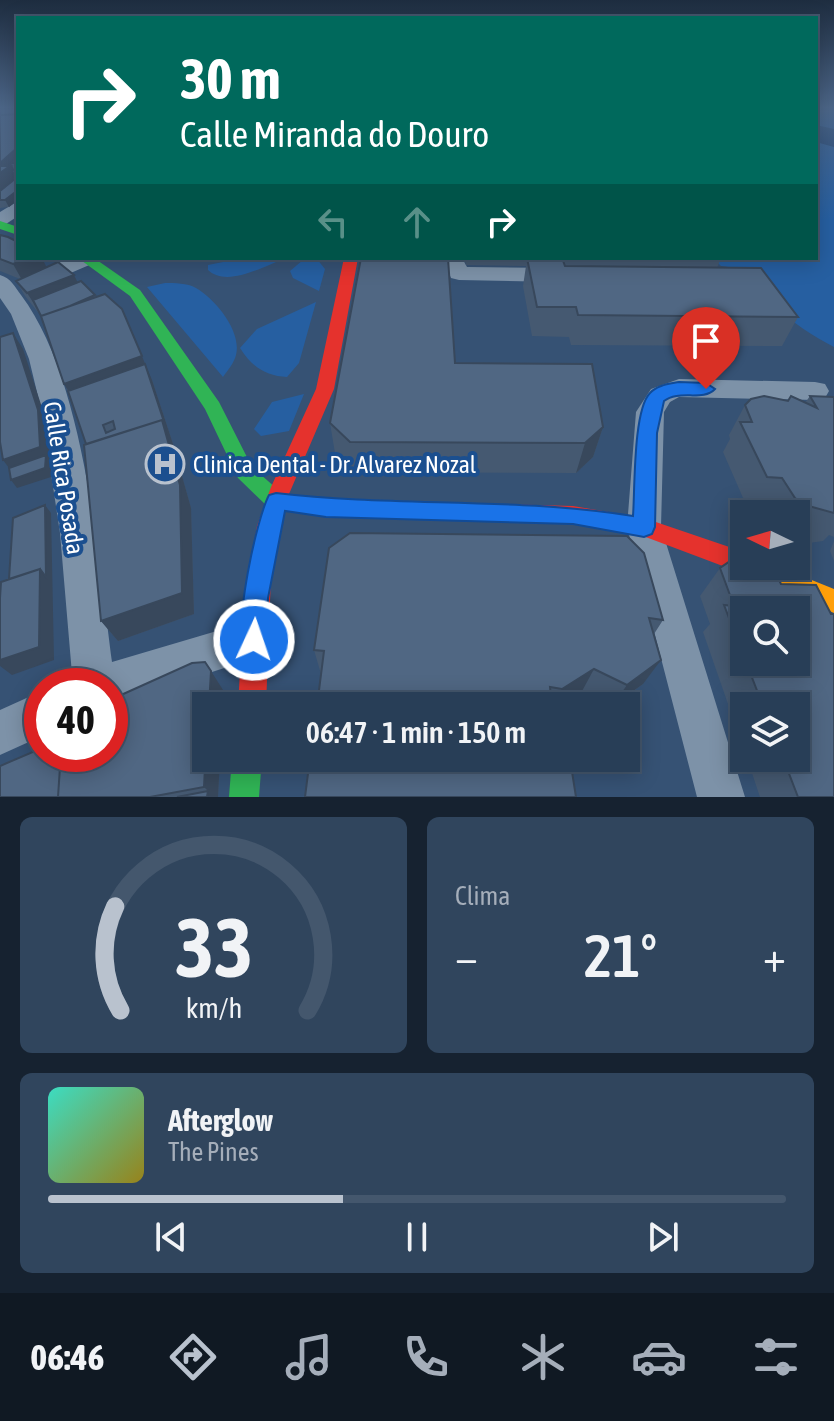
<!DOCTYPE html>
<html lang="es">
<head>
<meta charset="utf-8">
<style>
  :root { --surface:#283e57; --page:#30455d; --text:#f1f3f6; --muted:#a5aeba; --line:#44576d; --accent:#b9c2ce }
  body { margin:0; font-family:"Asap Condensed",sans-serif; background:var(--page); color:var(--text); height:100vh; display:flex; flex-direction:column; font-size:30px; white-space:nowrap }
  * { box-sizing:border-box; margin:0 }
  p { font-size:26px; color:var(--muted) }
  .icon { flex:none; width:44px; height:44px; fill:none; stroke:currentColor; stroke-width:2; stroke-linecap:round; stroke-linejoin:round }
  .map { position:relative; height:797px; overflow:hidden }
  .side { display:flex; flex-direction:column; gap:20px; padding:20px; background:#162230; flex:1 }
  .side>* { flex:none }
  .banner { position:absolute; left:16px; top:16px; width:802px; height:244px; border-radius:0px; box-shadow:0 4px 20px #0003,0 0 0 2px var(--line); background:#00695c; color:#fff; overflow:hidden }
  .needle { width:52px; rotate:275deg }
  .tools { position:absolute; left:730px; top:500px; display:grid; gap:16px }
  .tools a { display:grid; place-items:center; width:80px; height:80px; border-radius:0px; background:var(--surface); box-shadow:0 4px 20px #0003,0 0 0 2px var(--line); font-size:40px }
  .speed { position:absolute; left:24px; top:668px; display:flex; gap:16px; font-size:40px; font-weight:700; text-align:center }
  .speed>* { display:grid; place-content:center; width:104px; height:104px; border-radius:50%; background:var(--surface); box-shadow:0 4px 20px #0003,0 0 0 2px var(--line); line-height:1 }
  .speed .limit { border:12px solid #d22; background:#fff; color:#111 }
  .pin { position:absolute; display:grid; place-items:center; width:68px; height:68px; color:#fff; margin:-82px -34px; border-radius:50% 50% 50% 0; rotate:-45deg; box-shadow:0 0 8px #0007 }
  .pin .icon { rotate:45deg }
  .me { position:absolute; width:88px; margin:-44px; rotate:3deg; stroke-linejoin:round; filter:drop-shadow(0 0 6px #0008) }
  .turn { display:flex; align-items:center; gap:28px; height:168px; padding:0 32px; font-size:36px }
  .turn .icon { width:104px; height:104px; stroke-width:2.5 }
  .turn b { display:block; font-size:56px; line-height:68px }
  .lanes { display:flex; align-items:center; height:76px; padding:0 32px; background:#0003; justify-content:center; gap:40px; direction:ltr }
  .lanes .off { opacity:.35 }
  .big { font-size:60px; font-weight:600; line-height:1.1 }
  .side .tile { flex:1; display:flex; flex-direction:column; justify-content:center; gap:12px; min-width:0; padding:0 28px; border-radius:12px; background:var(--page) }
  .side .dial { align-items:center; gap:0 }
  .dial svg { height:208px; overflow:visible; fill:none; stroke:var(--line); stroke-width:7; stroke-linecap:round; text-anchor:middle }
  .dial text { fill:var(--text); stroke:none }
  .song { display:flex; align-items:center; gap:24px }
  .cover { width:96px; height:96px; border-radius:12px; background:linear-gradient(135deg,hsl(170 70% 55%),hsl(50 70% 35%)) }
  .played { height:8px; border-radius:4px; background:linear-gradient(90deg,var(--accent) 40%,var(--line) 40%) }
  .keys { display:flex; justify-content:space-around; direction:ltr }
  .heat { display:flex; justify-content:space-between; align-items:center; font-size:44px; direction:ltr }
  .side .tiles { flex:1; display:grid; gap:20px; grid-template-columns:1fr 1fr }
  .tile:last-child { grid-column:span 2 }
  .trip { position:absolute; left:192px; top:692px; width:448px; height:80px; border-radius:0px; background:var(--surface); box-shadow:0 4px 20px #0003,0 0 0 2px var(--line); font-weight:600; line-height:80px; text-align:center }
  .dock { display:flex; height:128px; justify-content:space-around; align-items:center; background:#101923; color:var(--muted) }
  .dock .icon { width:56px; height:56px }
  .dock .current { color:var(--accent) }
  .dock b { font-size:36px; color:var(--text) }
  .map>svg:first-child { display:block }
</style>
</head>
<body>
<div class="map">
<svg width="834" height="797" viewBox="0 0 834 797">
  <rect width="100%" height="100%" fill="#365274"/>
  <!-- green -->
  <path fill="#265fa1" d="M 816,108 L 834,108 L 834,347 C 815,337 791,322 776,307 C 761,291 743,267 721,266 L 713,258 L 816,258 Z
    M 243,258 L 286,258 C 264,266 227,288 208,270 L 208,265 Z
    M 317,259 L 325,269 L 319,291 L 293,278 L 290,271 L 303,260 Z
    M 165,283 C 175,283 187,283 196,288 C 215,299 242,331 236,355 C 234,363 228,370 223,377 L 147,287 Z
    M 316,302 L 299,363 L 287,377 C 266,376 252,367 240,348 L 257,329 Z
    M 304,394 L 289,431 L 261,436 L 254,429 L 272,402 Z"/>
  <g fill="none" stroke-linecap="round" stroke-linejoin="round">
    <!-- river -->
    <path fill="#153c6e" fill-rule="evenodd" d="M 816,125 L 834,129 L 834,147 L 816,142 Z"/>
    <!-- street -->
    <path fill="#7d92a8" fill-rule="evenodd" d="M 18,201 L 18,216 L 0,228 L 0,212 Z
      M 71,258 L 97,259 L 94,263 L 38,287 L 30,289 L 19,282 L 22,277 Z
      M 442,258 L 462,258 L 467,267 L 560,268 L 571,275 L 560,282 L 459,280 L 451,278 Z
      M 0,275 C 11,278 15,287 21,295 C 85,380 98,557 112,662 L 254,620 L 268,626 L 274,640 L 268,654 L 110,705 L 110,686 L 73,686 L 60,533 L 42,413 L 29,359 L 11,314 L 0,298 Z
      M 679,379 L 815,382 L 825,384 L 829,391 L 825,398 L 815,400 L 679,397 L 670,402 L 664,412 L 661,527 L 745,797 L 697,797 L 627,527 L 636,412 L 651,389 Z
      M 42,691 L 42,736 L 0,755 L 0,710 Z"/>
    <!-- fast -->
    <path fill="#30b455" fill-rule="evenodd" d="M 0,221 L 18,227 L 18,235 L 0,229 Z
      M 78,258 L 94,258 L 140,290 L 219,402 L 252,467 L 284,495 L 287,501 L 284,507 L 276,510 L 268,507 L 238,478 L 205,409 L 130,296 Z
      M 232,758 L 262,758 L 259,797 L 229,797 Z"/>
    <!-- slow -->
    <path fill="#ff9f0a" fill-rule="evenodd" d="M 744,558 L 744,566 L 777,566 L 834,589 L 834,613 L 742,573 L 738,566 Z"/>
    <!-- jam -->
    <path fill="#e5322d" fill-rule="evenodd" d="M 344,258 L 358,258 L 334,389 L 289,494 L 326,499 L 573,506 L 644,518 L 744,552 L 744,566 L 754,566 L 752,570 L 744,574 L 643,536 L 573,524 L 326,517 L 284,511 L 271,576 L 266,706 L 238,706 L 244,602 L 257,526 L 271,487 L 316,389 Z"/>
  </g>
  <!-- wall -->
  <path fill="#455971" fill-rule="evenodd" d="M 0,108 L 18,108 L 18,200 L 9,207 L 0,208 Z
    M 0,235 L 47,267 L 78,282 L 95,295 L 152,380 L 173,444 L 191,508 L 194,614 L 118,641 L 101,621 L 86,444 L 41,316 L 25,296 L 16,281 L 20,279 L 0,271 Z
    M 464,258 L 721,258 L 717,268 L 798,317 L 782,346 L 571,345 L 569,337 L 532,336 L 523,286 L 526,266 L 466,265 Z
    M 455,363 L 603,427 L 593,457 L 576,473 L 353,472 L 335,453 L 330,423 Z
    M 810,396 L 834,397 L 834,537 L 829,535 L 823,541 L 809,543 L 796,539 L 796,514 L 765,514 L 761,508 L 747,507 L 723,452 L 730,439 L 729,435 L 745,405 L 787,401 L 805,403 Z
    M 834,541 L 834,561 L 830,551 Z
    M 329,548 L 663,620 L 654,634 L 643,684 L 614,706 L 608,706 L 581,693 L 560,706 L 317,706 L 321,674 L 314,650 Z
    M 720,568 L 781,584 L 831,614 L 834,797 L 760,797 L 747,758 L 796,758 L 796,706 L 744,706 L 744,750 L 703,632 L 710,624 L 700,596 ZM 744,610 L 796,662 L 744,662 Z
    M 223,690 L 222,706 L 206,706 L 206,758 L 220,758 L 218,797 L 0,797 Z"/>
  <!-- shaded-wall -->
  <path fill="#38485c" d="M 18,147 L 18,163 L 11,163 L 17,176 L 18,183 L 0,200 L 0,163 Z
    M 18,190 L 18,200 L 9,207 L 5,200 Z
    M 27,258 L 42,258 L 47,268 L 22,280 L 13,264 Z
    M 74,275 L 81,289 L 37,308 L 27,293 Z
    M 122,309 L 152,380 L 173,444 L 191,508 L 194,614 L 118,641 L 101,621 L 164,428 L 78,407 L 64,384 Z
    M 13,333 L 23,349 L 48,426 L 51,463 L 51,477 L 17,488 L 11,480 L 15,476 L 3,460 Z
    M 603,427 L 593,457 L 576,473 L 585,443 Z
    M 45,505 L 51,513 L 54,660 L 12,675 L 0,666 L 0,660 L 40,569 Z
    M 661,660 L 643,684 L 612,706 L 627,685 Z
    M 594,669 L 581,693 L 560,706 L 554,706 L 562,689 Z
    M 211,671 L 223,690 L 222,706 L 209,706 Z
    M 206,748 L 206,758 L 220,758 L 218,797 L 207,797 L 208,791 L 204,787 Z"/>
  <!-- building -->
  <path fill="#506783" stroke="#38485c" stroke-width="2" fill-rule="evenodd" d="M 0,108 L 18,108 L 18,114 L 0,115 Z
    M 18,114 L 18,147 L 0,163 L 0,115 Z
    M 18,156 L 18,163 L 11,163 Z
    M 0,166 L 10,166 L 0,173 Z
    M 14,170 L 18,170 L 18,190 L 5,200 L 0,200 L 0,191 L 16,178 L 12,171 Z
    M 0,235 L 8,237 L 18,242 L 18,258 L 27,258 L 13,264 L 0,259 Z
    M 361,258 L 448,258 L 455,363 L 592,364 L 603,427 L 585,443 L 350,442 L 330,423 Z
    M 527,258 L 562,258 L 565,266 L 761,268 L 798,317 L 578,315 L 576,307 L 537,307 Z
    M 58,262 L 74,275 L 27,293 L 16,281 Z
    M 81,281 L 95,295 L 70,306 L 41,316 L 33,300 Z
    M 105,294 L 122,309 L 142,356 L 64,384 L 41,316 Z
    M 13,333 L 38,410 L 40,447 L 3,460 L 0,442 L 0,337 Z
    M 145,364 L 166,428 L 162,420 L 86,444 L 68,391 ZM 113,421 L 115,429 L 106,433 L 103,425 Z
    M 764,396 L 788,401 L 791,396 L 817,408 L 810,396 L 834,397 L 834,513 L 805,505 L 795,498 L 782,478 L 767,477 L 740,422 L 752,422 L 745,405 L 751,399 Z
    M 162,420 L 180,485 L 182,593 L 101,621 L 84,445 Z
    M 46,455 L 45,468 L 11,480 L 9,468 Z
    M 45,505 L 46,577 L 40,569 L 9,579 L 13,518 Z
    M 350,533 L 627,536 L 644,553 L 663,620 L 649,618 L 661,660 L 627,685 L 594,669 L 562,689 L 550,687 L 552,706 L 317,706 L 324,651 L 314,650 L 329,548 Z
    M 742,553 L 744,554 L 744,566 L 772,566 L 781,584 L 816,585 L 831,614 L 834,614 L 834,797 L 798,797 L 783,758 L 796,758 L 796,706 L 763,706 L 746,662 L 796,662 L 796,610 L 744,610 L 744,657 L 724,605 L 734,606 L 720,568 Z
    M 40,569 L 39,647 L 0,660 L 0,598 L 1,582 Z
    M 205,662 L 211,671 L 209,706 L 206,706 L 206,748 L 204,787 L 150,797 L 58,797 L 60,767 L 105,755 L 105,754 L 110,754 L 110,700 L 192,663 Z
    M 42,748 L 42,754 L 91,754 L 81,760 L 81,761 L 60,767 L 58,797 L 0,797 L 0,766 Z
    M 92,754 L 105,754 L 105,755 L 92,758 Z
    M 310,758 L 570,759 L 576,797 L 305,797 Z
    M 208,791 L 207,797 L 177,797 Z"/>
  <!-- sky -->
  <linearGradient id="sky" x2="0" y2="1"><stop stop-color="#1e2d40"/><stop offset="0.49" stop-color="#4c6688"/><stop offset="1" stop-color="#4c6688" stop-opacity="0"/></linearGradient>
  <rect width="834" height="220" fill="url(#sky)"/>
  <!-- route -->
  <path fill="#1a73e8" stroke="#114b97" stroke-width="2" d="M 679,382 L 706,383 L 715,389 C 703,402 679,389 664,401 L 657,433 L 655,527 L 652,534 L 644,537 L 573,524 L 326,517 L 285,511 L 268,598 L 267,640 L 263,649 L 254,653 L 244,649 C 234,625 256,520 269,495 L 276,493 C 395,507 515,497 633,516 C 635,490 633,410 650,393 C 657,385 669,384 679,382 Z"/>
  <!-- icons -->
  <defs>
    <g id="hospital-ring" transform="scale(2)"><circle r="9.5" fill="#1b4f8f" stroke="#b9c2ce" stroke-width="1.5"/><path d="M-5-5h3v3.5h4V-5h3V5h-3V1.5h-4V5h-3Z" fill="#b9c2ce"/></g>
  </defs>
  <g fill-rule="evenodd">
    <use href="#hospital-ring" x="165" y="464"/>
  </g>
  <g text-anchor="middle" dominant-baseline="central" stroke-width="8" stroke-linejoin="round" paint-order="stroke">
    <!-- poi labels -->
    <g font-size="24" fill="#fff" stroke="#1b4f8f" text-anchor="start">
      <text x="193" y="464">Clinica Dental - Dr. Alvarez Nozal</text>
    </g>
    <!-- street labels -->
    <g font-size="24" fill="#fff" stroke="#1b4f8f">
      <text transform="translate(64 478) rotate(81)">Calle Rica Posada</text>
    </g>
  </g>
</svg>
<div class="tools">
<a><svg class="needle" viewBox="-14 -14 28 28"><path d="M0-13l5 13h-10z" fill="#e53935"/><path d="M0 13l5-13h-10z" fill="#a5aeba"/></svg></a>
<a><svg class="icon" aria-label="search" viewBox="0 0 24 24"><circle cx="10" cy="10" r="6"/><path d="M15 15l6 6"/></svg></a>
<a><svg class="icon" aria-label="layers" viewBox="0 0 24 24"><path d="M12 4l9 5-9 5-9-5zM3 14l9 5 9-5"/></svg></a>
</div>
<div class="speed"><div class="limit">40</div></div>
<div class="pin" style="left:706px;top:389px;background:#d93025"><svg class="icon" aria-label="arrive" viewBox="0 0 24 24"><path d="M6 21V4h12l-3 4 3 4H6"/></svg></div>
<svg class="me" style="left:254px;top:640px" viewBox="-20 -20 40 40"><circle r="17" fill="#1a73e8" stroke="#fff" stroke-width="3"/><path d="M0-11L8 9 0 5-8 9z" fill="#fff"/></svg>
<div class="trip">06:47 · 1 min · 150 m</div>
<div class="banner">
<div class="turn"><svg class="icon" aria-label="right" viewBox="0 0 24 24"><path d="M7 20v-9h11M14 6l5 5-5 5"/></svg><div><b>30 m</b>Calle Miranda do Douro</div></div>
<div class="lanes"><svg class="icon off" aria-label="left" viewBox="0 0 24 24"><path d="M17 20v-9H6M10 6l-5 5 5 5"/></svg><svg class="icon off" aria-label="ahead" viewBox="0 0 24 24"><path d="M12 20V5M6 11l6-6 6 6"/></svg><svg class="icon" aria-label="right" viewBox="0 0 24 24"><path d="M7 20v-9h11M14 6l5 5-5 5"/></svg></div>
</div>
</div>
<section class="side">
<div class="tiles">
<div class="tile dial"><svg viewBox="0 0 100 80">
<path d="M14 69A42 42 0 1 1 86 69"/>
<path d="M14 69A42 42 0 0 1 12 29" stroke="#b9c2ce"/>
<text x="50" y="56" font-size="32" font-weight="700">33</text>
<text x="50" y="72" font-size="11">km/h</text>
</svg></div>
<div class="tile"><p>Clima</p>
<div class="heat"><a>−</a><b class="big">21°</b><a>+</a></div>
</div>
<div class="tile">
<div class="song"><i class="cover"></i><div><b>Afterglow</b><p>The Pines</p></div></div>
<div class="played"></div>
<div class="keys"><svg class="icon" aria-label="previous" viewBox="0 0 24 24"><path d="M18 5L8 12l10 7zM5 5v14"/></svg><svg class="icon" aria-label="pause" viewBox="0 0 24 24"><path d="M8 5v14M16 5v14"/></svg><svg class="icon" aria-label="next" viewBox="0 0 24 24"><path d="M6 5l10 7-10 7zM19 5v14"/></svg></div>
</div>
</div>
</section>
<nav class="dock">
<b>06:46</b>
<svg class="icon current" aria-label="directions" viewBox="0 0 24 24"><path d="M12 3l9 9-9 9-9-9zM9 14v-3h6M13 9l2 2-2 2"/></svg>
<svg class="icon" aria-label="music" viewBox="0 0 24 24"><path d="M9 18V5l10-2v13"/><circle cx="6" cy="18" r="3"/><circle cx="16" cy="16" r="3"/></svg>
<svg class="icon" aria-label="phone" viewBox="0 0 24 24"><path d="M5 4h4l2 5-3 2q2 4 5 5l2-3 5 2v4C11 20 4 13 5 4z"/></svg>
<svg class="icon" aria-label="climate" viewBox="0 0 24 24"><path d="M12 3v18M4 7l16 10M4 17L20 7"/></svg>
<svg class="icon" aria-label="car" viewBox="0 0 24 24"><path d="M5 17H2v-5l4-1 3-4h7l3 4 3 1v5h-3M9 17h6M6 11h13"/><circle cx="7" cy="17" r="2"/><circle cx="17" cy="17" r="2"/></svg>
<svg class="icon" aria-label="filters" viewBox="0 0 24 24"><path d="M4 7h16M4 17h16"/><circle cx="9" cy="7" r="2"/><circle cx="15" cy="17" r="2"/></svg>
</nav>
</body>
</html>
